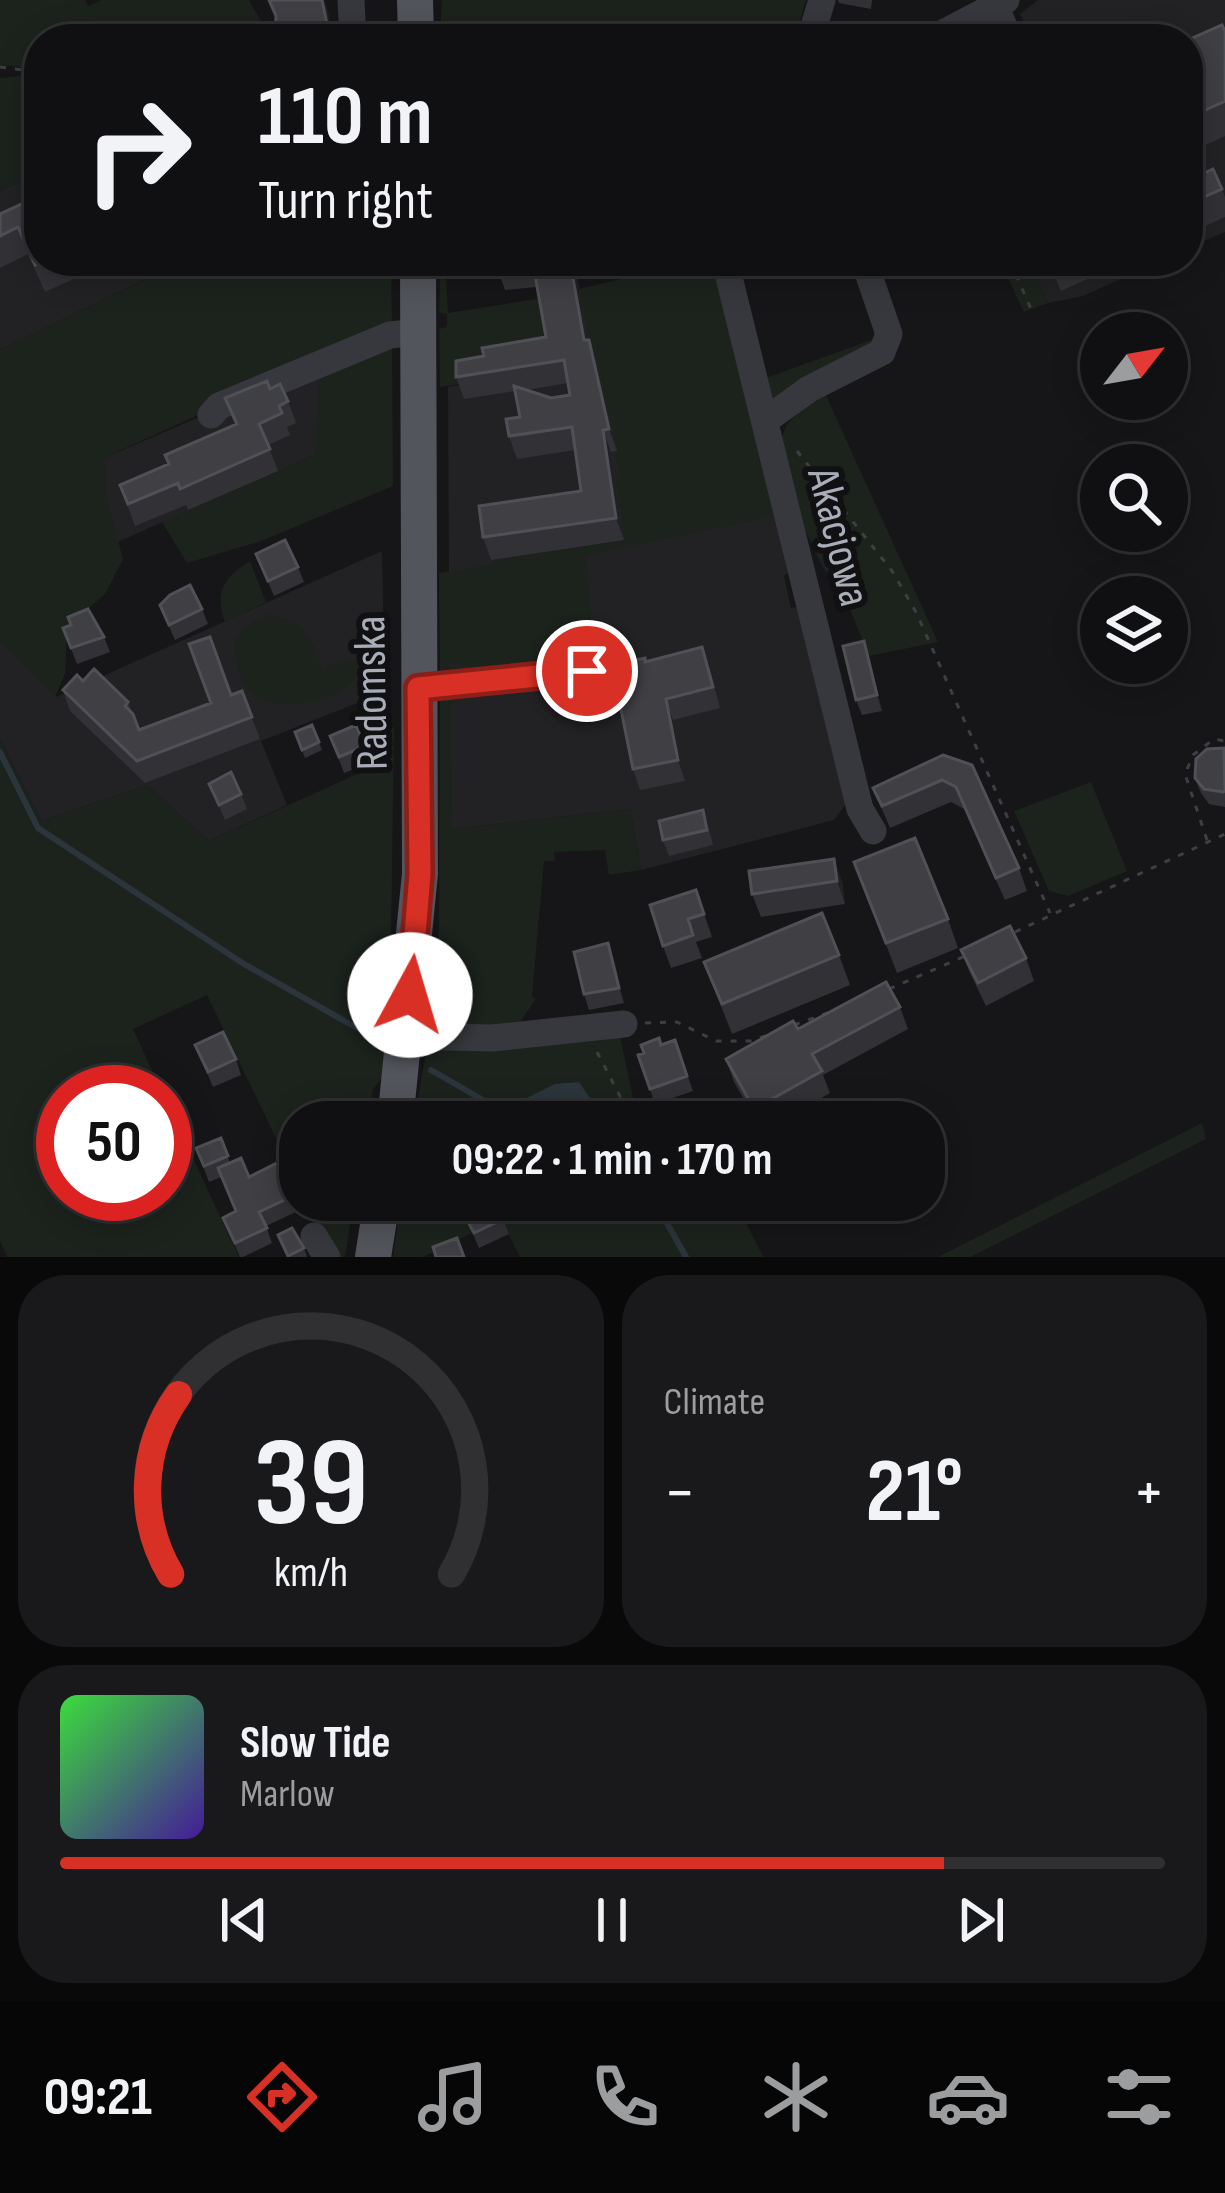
<!DOCTYPE html>
<html lang="en">
<head>
<meta charset="utf-8">
<style>
  :root { --surface:#101012; --page:#19191b; --text:#f1f3f6; --muted:#9c9d9f; --line:#303032; --accent:#d93025 }
  body { margin:0; font-family:"Sofia Sans Condensed",sans-serif; background:var(--page); color:var(--text); height:100vh; display:flex; flex-direction:column; font-size:45px; white-space:nowrap }
  * { box-sizing:border-box; margin:0 }
  p { font-size:39px; color:var(--muted) }
  .icon { flex:none; width:66px; height:66px; fill:none; stroke:currentColor; stroke-width:2; stroke-linecap:round; stroke-linejoin:round }
  .map { position:relative; height:1257px; overflow:hidden }
  .details { display:flex; flex-direction:column; gap:18px; padding:18px; background:#09090a; flex:1 }
  .details>* { flex:none }
  .top-card { position:absolute; left:24px; top:24px; width:1179px; height:252px; border-radius:48px; box-shadow:0 6px 30px #0003,0 0 0 3px var(--line); background:#101012; color:var(--text); overflow:hidden }
  .needle { width:78px; rotate:59deg }
  .buttons { position:absolute; left:1080px; top:312px; display:grid; gap:24px }
  .buttons a { display:grid; place-items:center; width:108px; height:108px; border-radius:50%; background:var(--surface); box-shadow:0 6px 30px #0003,0 0 0 3px var(--line); font-size:60px }
  .speed { position:absolute; left:36px; top:1065px; display:flex; gap:24px; font-size:60px; font-weight:700; text-align:center }
  .speed>* { display:grid; place-content:center; width:156px; height:156px; border-radius:50%; background:var(--surface); box-shadow:0 6px 30px #0003,0 0 0 3px var(--line); line-height:1 }
  .speed .limit { border:18px solid #d22; background:#fff; color:#111 }
  .pin { position:absolute; display:grid; place-items:center; width:102px; height:102px; color:#fff; margin:-51px; border:6px solid #fff; border-radius:50%; box-shadow:0 3px 12px #0007 }
  .me { position:absolute; width:132px; margin:-66px; rotate:6deg; stroke-linejoin:round; filter:drop-shadow(0 0 9px #0008) }
  .turn { display:flex; align-items:center; gap:42px; height:252px; padding:0 36px; font-size:54px }
  .turn .icon { width:156px; height:156px; stroke-width:2.5 }
  .turn b { display:block; font-size:84px; line-height:102px }
  .big { font-size:90px; font-weight:700; line-height:1.1 }
  .details .card { flex:1; display:flex; flex-direction:column; justify-content:center; gap:18px; min-width:0; padding:0 42px; border-radius:48px; background:var(--page) }
  .details .dial { align-items:center; gap:0 }
  .dial svg { height:312px; overflow:visible; fill:none; stroke:var(--line); stroke-width:7; stroke-linecap:round; text-anchor:middle }
  .dial text { fill:var(--text); stroke:none }
  .song { display:flex; align-items:center; gap:36px }
  .cover { width:144px; height:144px; border-radius:18px; background:linear-gradient(135deg,hsl(120 70% 55%),hsl(260 70% 35%)) }
  .played { height:12px; border-radius:6px; background:linear-gradient(90deg,var(--accent) 80%,var(--line) 80%) }
  .keys { display:flex; justify-content:space-around; direction:ltr }
  .heat { display:flex; justify-content:space-between; align-items:center; font-size:66px; direction:ltr }
  .details .tiles { flex:1; display:grid; gap:18px; grid-template-columns:1fr 1fr }
  .card:last-child { grid-column:span 2 }
  .trip { position:absolute; left:279px; top:1101px; width:666px; height:120px; border-radius:48px; background:var(--surface); box-shadow:0 6px 30px #0003,0 0 0 3px var(--line); font-weight:700; line-height:120px; text-align:center }
  .dock { display:flex; height:192px; justify-content:space-around; align-items:center; background:#060607; color:var(--muted) }
  .dock .icon { width:84px; height:84px }
  .dock .current { color:var(--accent) }
  .dock b { font-size:54px; color:var(--text) }
  .map>svg:first-child { display:block }
</style>
</head>
<body>
<div class="map">
<svg width="1225" height="1257" viewBox="0 0 1225 1257">
  <rect width="100%" height="100%" fill="#161618"/>
  <!-- built -->
  <path fill="#222225" d="M 1038,0 L 1225,0 L 1225,232 L 1188,248 L 1188,39 L 1031,39 L 1020,14 Z
    M 39,173 L 39,261 L 183,261 L 0,350 L 0,191 Z
    M 1029,261 L 1160,261 L 1083,296 L 1048,303 Z
    M 390,328 L 315,455 L 15,587 L 0,503 L 206,414 Z
    M 597,362 L 612,425 L 515,441 L 580,450 L 582,457 L 617,451 L 622,481 L 781,515 L 794,568 L 784,576 L 791,608 L 802,606 L 846,804 L 834,820 L 641,870 L 630,809 L 451,829 L 449,662 L 485,669 L 595,658 L 491,565 L 449,573 L 448,387 Z
    M 382,551 L 385,692 L 261,741 L 287,805 L 209,841 L 147,785 L 42,821 L 0,739 L 0,641 L 56,697 Z"/>
  <!-- green -->
  <path fill="#1c231d" d="M 0,0 L 85,0 L 88,6 L 102,0 L 249,0 L 271,39 L 39,39 L 39,69 L 0,65 Z
    M 442,0 L 806,0 L 795,39 L 440,39 Z
    M 39,74 L 39,173 L 0,191 L 0,78 Z
    M 183,261 L 391,261 L 392,327 L 106,457 L 106,495 L 123,559 L 105,594 L 67,627 L 65,674 L 55,697 L 0,641 L 0,350 Z
    M 697,261 L 719,261 L 781,515 L 586,555 L 595,659 L 485,669 L 450,663 L 449,669 L 462,677 L 440,677 L 439,573 L 490,565 L 491,560 L 624,540 L 615,481 L 621,480 L 597,363 L 592,363 L 579,289 Z
    M 1000,261 L 1029,261 L 1048,303 L 1024,312 Z
    M 446,277 L 448,313 L 543,298 L 554,359 L 492,379 L 440,387 L 439,329 L 447,327 L 447,314 L 439,313 L 440,278 Z
    M 877,338 L 866,352 L 771,409 L 763,379 Z
    M 392,342 L 393,486 L 261,541 L 187,563 L 162,522 L 315,455 L 319,378 Z
    M 823,389 L 938,642 L 869,656 L 847,602 L 822,566 L 796,510 L 782,437 L 787,424 Z
    M 250,561 L 266,602 L 225,622 C 214,593 224,577 250,561 Z
    M 264,615 C 305,618 309,634 322,668 L 351,658 L 361,665 C 357,674 354,682 346,688 C 328,704 277,710 256,697 C 245,690 240,678 237,666 C 229,634 238,631 264,615 Z
    M 462,696 L 450,706 L 451,829 L 630,809 L 641,870 L 609,875 L 605,850 L 554,852 L 555,861 L 544,861 L 532,996 L 536,999 L 517,1026 L 428,1030 L 439,931 L 440,698 Z
    M 394,727 L 391,938 L 383,1024 L 391,1042 L 385,1074 L 373,1089 L 367,1122 L 300,1122 L 300,1188 L 207,995 L 133,1029 L 162,1092 L 63,1092 L 63,1194 L 165,1194 L 165,1098 L 239,1257 L 7,1257 L 0,1241 L 0,739 L 42,821 L 147,785 L 209,841 L 388,760 L 387,728 Z
    M 1091,782 L 1127,871 L 1068,896 L 1049,891 L 1014,811 Z
    M 619,1032 L 633,1097 L 611,1116 L 615,1122 L 414,1122 L 426,1053 L 455,1045 Z
    M 1202,1123 L 1206,1139 L 970,1257 L 938,1257 Z
    M 306,1200 L 354,1200 L 345,1257 L 332,1257 Z
    M 401,1200 L 664,1200 L 670,1208 L 687,1200 L 735,1200 L 763,1257 L 520,1257 L 501,1219 L 423,1257 L 393,1257 Z"/>
  <!-- water -->
  <path fill="#2c353c" d="M 579,1082 L 606,1122 L 525,1122 L 527,1098 L 555,1084 Z"/>
  <g fill="none" stroke-linecap="round" stroke-linejoin="round">
    <!-- stream -->
    <path stroke="#2c353c" stroke-width="6" d="M 0,752 L 38,828 L 244,964 L 387,1045
      M 431,1070 L 521,1122
      M 654,1200 L 686,1257"/>
    <!-- path -->
    <path stroke="#3d3f44" stroke-width="3" stroke-dasharray="6 9" stroke-linecap="butt" d="M 0,67 L 39,72
      M 1010,261 L 1031,309
      M 797,451 L 892,571 L 916,612 L 1050,913
      M 1207,840 L 1185,774 L 1193,755 L 1214,739 L 1225,741
      M 1015,932 L 1225,834
      M 889,989 L 963,957
      M 645,1023 L 677,1022 L 716,1041 L 751,1041 L 773,1033
      M 794,1025 L 830,1012
      M 597,1052 L 624,1104 L 646,1122
      M 703,1121 L 714,1122"/>
    <!-- minor -->
    <path stroke="#37383d" stroke-width="27" d="M 351,0 L 353,39
      M 996,7 L 1009,39
      M 810,39 L 822,0
      M 932,39 L 1006,0
      M 725,261 L 860,809 L 873,831
      M 211,415 L 219,406 L 390,335 L 418,332
      M 766,420 L 809,389 L 882,352 L 889,334 L 864,261
      M 418,688 L 587,671
      M 405,1036 L 492,1038 L 624,1024
      M 314,1236 L 327,1257"/>
    <!-- major -->
    <path stroke="#53555c" stroke-width="36" d="M 415,0 L 416,39
      M 395,1122 L 420,874 L 418,261
      M 373,1257 L 382,1200"/>
  </g>
  <!-- wall -->
  <path fill="#323236" fill-rule="evenodd" d="M 838,0 L 872,0 L 871,9 L 839,3 Z
    M 1225,31 L 1225,136 L 1188,153 L 1188,40 Z
    M 1222,189 L 1225,197 L 1225,217 L 1188,234 L 1188,204 Z
    M 39,196 L 39,261 L 113,261 L 45,292 L 28,254 L 0,268 L 0,214 Z
    M 495,261 L 590,261 L 592,268 L 576,271 L 588,340 L 597,362 L 617,451 L 611,452 L 624,540 L 491,560 L 483,537 L 581,491 L 575,450 L 517,459 L 509,436 L 520,417 L 515,391 L 464,399 L 456,377 L 484,356 L 546,337 L 537,287 L 505,290 ZM 568,383 L 570,395 L 551,398 L 526,390 Z
    M 637,261 L 660,261 L 661,267 L 641,272 Z
    M 1048,261 L 1127,261 L 1061,291 Z
    M 270,389 L 288,401 L 296,423 L 287,427 L 290,435 L 268,445 L 278,471 L 188,510 L 186,505 L 135,526 L 120,485 L 169,465 L 235,425 L 225,398 Z
    M 256,554 L 298,567 L 304,582 L 274,596 Z
    M 160,606 L 202,609 L 208,624 L 175,640 Z
    M 71,625 L 104,637 L 110,652 L 77,664 L 63,628 Z
    M 864,641 L 882,711 L 862,715 L 856,700 Z
    M 646,662 L 709,667 L 720,708 L 673,720 L 685,781 L 640,790 L 633,769 Z
    M 83,681 L 128,702 L 139,730 L 242,691 L 260,739 L 145,783 L 70,711 L 63,690 Z
    M 356,725 L 371,762 L 344,773 L 330,736 Z
    M 295,732 L 319,742 L 322,750 L 305,758 Z
    M 1225,748 L 1225,807 L 1209,804 L 1201,793 L 1195,778 Z
    M 943,755 L 1019,868 L 1027,891 L 1005,900 L 964,809 L 951,802 L 890,828 L 873,788 Z
    M 209,784 L 241,794 L 247,809 L 225,820 Z
    M 708,826 L 713,845 L 669,856 L 663,840 Z
    M 854,862 L 948,919 L 958,948 L 897,973 Z
    M 842,881 L 845,904 L 761,917 L 752,894 Z
    M 696,890 L 712,937 L 696,942 L 702,958 L 671,968 L 663,946 Z
    M 608,943 L 624,1003 L 589,1010 L 584,994 Z
    M 961,950 L 1026,958 L 1034,981 L 986,1006 L 970,973 Z
    M 839,955 L 850,985 L 732,1034 L 704,962 Z
    M 900,1007 L 908,1029 L 823,1075 L 830,1093 L 780,1122 L 757,1122 L 734,1082 L 726,1059 L 798,1029 Z
    M 675,1040 L 693,1091 L 655,1104 L 638,1055 Z
    M 195,1045 L 236,1059 L 241,1075 L 213,1087 Z
    M 221,1138 L 230,1163 L 249,1177 L 281,1161 L 300,1204 L 300,1210 L 266,1226 L 272,1243 L 243,1257 L 240,1257 L 223,1218 L 235,1212 L 221,1177 L 209,1182 L 196,1148 Z
    M 466,1218 L 503,1219 L 509,1234 L 479,1248 Z
    M 278,1235 L 304,1248 L 307,1257 L 287,1257 Z"/>
  <!-- shaded-wall -->
  <path fill="#212124" d="M 322,0 L 324,0 L 328,11 L 333,39 L 322,39 Z
    M 570,261 L 573,261 L 576,271 L 592,363 L 584,340 Z
    M 589,340 L 597,362 L 617,451 L 609,429 Z
    M 603,430 L 611,452 L 624,540 L 616,518 Z
    M 864,641 L 869,656 L 882,711 L 877,695 Z
    M 666,699 L 673,720 L 685,781 L 678,760 Z
    M 834,859 L 842,881 L 845,904 L 837,881 Z
    M 608,943 L 614,959 L 624,1003 L 619,988 Z"/>
  <!-- building -->
  <path fill="#3f3f44" stroke="#4f5156" stroke-width="3" d="M 269,0 L 322,0 L 327,24 L 322,39 L 275,39 L 276,16 Z
    M 1222,25 L 1225,31 L 1225,101 L 1188,118 L 1188,40 Z
    M 1213,169 L 1222,189 L 1188,204 L 1188,181 Z
    M 39,196 L 39,261 L 44,261 L 35,265 L 18,227 L 0,236 L 0,214 Z
    M 495,261 L 570,261 L 584,340 L 589,340 L 609,429 L 603,430 L 616,518 L 483,537 L 479,506 L 581,491 L 572,427 L 509,436 L 506,419 L 520,417 L 514,386 L 551,398 L 570,395 L 564,360 L 456,377 L 456,361 L 484,356 L 482,348 L 546,337 L 533,264 L 497,268 Z
    M 267,381 L 270,389 L 280,384 L 288,401 L 279,406 L 282,413 L 259,424 L 270,449 L 180,489 L 178,483 L 128,504 L 120,485 L 169,464 L 165,455 L 237,424 L 225,398 Z
    M 285,540 L 298,567 L 268,581 L 256,554 Z
    M 190,585 L 202,609 L 169,625 L 160,605 L 170,595 Z
    M 88,609 L 104,637 L 71,648 L 63,628 L 71,625 L 68,617 Z
    M 210,637 L 231,695 L 242,691 L 252,717 L 137,761 L 63,690 L 77,675 L 83,681 L 94,669 L 128,702 L 125,706 L 133,714 L 139,730 L 211,703 L 189,644 Z
    M 864,641 L 877,695 L 856,700 L 843,646 Z
    M 702,647 L 713,687 L 666,699 L 678,760 L 633,769 L 612,665 L 645,658 L 645,662 Z
    M 312,725 L 319,742 L 302,750 L 295,732 Z
    M 356,725 L 365,746 L 339,757 L 330,736 Z
    M 1224,748 L 1225,791 L 1223,792 L 1204,789 L 1195,778 L 1196,759 L 1207,749 Z
    M 943,755 L 972,765 L 1019,868 L 996,878 L 956,787 L 942,780 L 882,806 L 873,788 Z
    M 231,772 L 241,794 L 219,805 L 209,784 Z
    M 703,810 L 707,830 L 663,840 L 659,821 Z
    M 915,838 L 948,919 L 886,943 L 854,862 Z
    M 834,859 L 837,881 L 752,894 L 749,871 Z
    M 696,890 L 704,914 L 688,919 L 693,935 L 663,946 L 650,905 Z
    M 822,913 L 839,955 L 722,1004 L 704,962 Z
    M 1010,926 L 1026,958 L 978,983 L 961,950 Z
    M 608,943 L 619,988 L 584,994 L 574,952 Z
    M 886,982 L 900,1007 L 812,1054 L 822,1071 L 754,1109 L 726,1059 L 793,1021 L 798,1029 Z
    M 223,1032 L 236,1059 L 208,1072 L 195,1045 Z
    M 659,1038 L 661,1045 L 675,1040 L 687,1076 L 650,1089 L 638,1055 L 644,1053 L 641,1045 Z
    M 699,1108 L 705,1122 L 662,1121 Z
    M 221,1138 L 228,1156 L 204,1166 L 196,1148 Z
    M 241,1158 L 249,1177 L 281,1161 L 295,1188 L 295,1195 L 259,1212 L 267,1228 L 235,1243 L 223,1218 L 236,1211 L 218,1168 Z
    M 496,1203 L 503,1219 L 474,1233 L 466,1218 Z
    M 292,1228 L 304,1248 L 288,1256 L 278,1235 Z
    M 457,1238 L 464,1257 L 436,1257 L 433,1247 Z"/>
  <g fill="none" stroke-linecap="round" stroke-linejoin="round">
    <!-- route casing -->
    <g stroke="#8d1f18" stroke-width="30">
      <path id="route" d="M 410,995 L 420,874 L 418,688 L 587,671"/>
    </g>
    <!-- route -->
    <use href="#route" stroke="#d93025" stroke-width="21"/>
  </g>
  <g text-anchor="middle" dominant-baseline="central" stroke-width="12" stroke-linejoin="round" paint-order="stroke">
    <!-- street labels -->
    <g font-size="45" fill="#a8adb8" stroke="#111113">
      <text transform="translate(838 537) rotate(76)">Akacjowa</text>
      <text transform="translate(372 693) rotate(-91)">Radomska</text>
    </g>
  </g>
</svg>
<div class="buttons">
<a><svg class="needle" viewBox="-14 -14 28 28"><path d="M0-13l5 13h-10z" fill="#e53935"/><path d="M0 13l5-13h-10z" fill="#9c9d9f"/></svg></a>
<a><svg class="icon" aria-label="search" viewBox="0 0 24 24"><circle cx="10" cy="10" r="6"/><path d="M15 15l6 6"/></svg></a>
<a><svg class="icon" aria-label="layers" viewBox="0 0 24 24"><path d="M12 4l9 5-9 5-9-5zM3 14l9 5 9-5"/></svg></a>
</div>
<div class="speed"><div class="limit">50</div></div>
<div class="pin" style="left:587px;top:671px;background:#d93025"><svg class="icon" aria-label="arrive" viewBox="0 0 24 24"><path d="M6 21V4h12l-3 4 3 4H6"/></svg></div>
<svg class="me" style="left:410px;top:995px" viewBox="-20 -20 40 40"><circle r="19" fill="#fff"/><path d="M0-13L10 11 0 6-10 11z" fill="#d93025"/></svg>
<div class="trip">09:22 · 1 min · 170 m</div>
<div class="top-card">
<div class="turn"><svg class="icon" aria-label="right" viewBox="0 0 24 24"><path d="M7 20v-9h11M14 6l5 5-5 5"/></svg><div><b>110 m</b>Turn right</div></div>
</div>
</div>
<section class="details">
<div class="tiles">
<div class="card dial"><svg viewBox="0 0 100 80">
<path d="M14 69A42 42 0 1 1 86 69"/>
<path d="M14 69A42 42 0 0 1 16 23" stroke="#d93025"/>
<text x="50" y="56" font-size="32" font-weight="700">39</text>
<text x="50" y="72" font-size="11">km/h</text>
</svg></div>
<div class="card"><p>Climate</p>
<div class="heat"><a>−</a><b class="big">21°</b><a>+</a></div>
</div>
<div class="card">
<div class="song"><i class="cover"></i><div><b>Slow Tide</b><p>Marlow</p></div></div>
<div class="played"></div>
<div class="keys"><svg class="icon" aria-label="previous" viewBox="0 0 24 24"><path d="M18 5L8 12l10 7zM5 5v14"/></svg><svg class="icon" aria-label="pause" viewBox="0 0 24 24"><path d="M8 5v14M16 5v14"/></svg><svg class="icon" aria-label="next" viewBox="0 0 24 24"><path d="M6 5l10 7-10 7zM19 5v14"/></svg></div>
</div>
</div>
</section>
<nav class="dock">
<b>09:21</b>
<svg class="icon current" aria-label="directions" viewBox="0 0 24 24"><path d="M12 3l9 9-9 9-9-9zM9 14v-3h6M13 9l2 2-2 2"/></svg>
<svg class="icon" aria-label="music" viewBox="0 0 24 24"><path d="M9 18V5l10-2v13"/><circle cx="6" cy="18" r="3"/><circle cx="16" cy="16" r="3"/></svg>
<svg class="icon" aria-label="phone" viewBox="0 0 24 24"><path d="M5 4h4l2 5-3 2q2 4 5 5l2-3 5 2v4C11 20 4 13 5 4z"/></svg>
<svg class="icon" aria-label="climate" viewBox="0 0 24 24"><path d="M12 3v18M4 7l16 10M4 17L20 7"/></svg>
<svg class="icon" aria-label="car" viewBox="0 0 24 24"><path d="M5 17H2v-5l4-1 3-4h7l3 4 3 1v5h-3M9 17h6M6 11h13"/><circle cx="7" cy="17" r="2"/><circle cx="17" cy="17" r="2"/></svg>
<svg class="icon" aria-label="filters" viewBox="0 0 24 24"><path d="M4 7h16M4 17h16"/><circle cx="9" cy="7" r="2"/><circle cx="15" cy="17" r="2"/></svg>
</nav>
</body>
</html>
